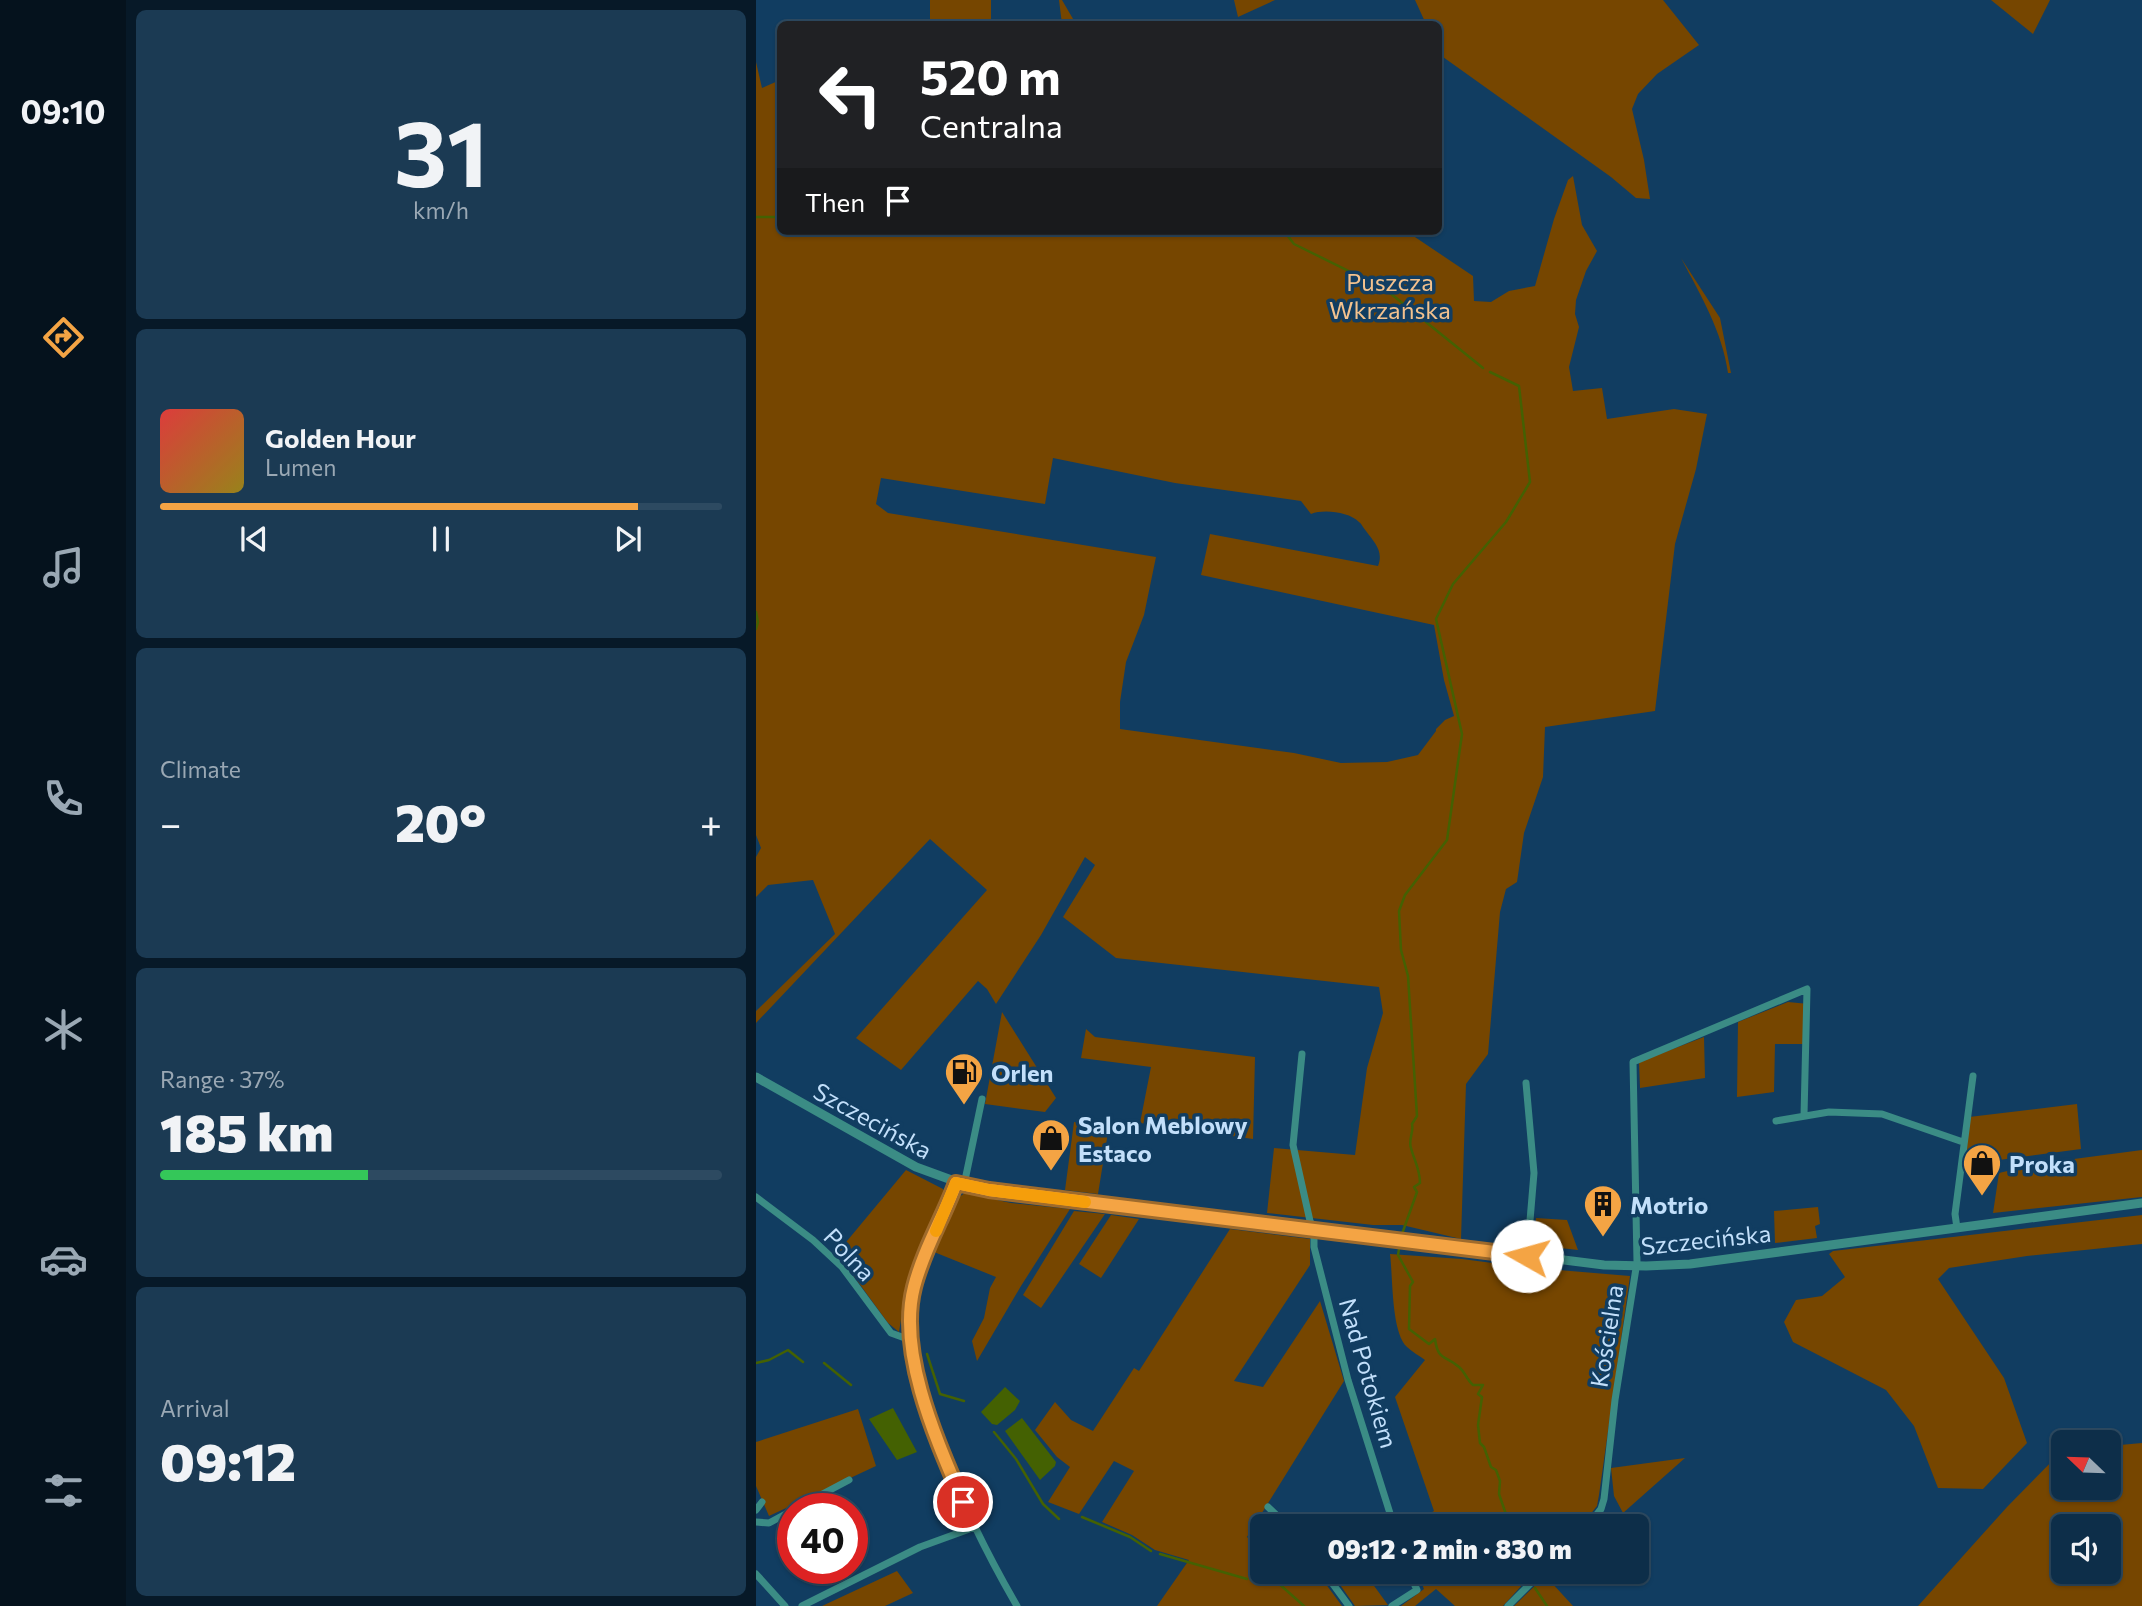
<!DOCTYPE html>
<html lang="en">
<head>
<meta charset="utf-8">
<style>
  :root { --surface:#0d2e49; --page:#1b3a53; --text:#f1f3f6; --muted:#9aa8b4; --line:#2d4a61; --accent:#f4a444 }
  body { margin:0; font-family:Commissioner,sans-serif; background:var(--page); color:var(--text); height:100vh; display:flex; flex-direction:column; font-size:26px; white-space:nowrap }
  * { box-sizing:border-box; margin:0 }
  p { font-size:23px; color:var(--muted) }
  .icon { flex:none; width:38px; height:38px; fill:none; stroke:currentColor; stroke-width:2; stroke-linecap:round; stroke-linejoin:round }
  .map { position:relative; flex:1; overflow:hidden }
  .panel { display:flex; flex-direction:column; gap:10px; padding:10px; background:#071928; width:630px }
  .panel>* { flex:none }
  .top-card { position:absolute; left:21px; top:21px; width:665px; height:214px; border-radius:10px; box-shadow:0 2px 5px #0004,0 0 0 2px var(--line); background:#202124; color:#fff; overflow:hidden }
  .needle { width:46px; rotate:293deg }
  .buttons { position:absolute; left:1295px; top:1430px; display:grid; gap:14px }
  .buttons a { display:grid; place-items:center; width:70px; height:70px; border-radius:10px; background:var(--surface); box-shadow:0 2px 5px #0004,0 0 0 2px var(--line); font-size:35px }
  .speed { position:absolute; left:21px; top:1493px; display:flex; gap:14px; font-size:35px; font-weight:700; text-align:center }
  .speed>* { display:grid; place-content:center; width:91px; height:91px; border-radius:50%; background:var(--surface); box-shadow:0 2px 5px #0004,0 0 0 2px var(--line); line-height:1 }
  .speed .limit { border:10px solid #d22; background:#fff; color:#111 }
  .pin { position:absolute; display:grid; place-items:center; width:60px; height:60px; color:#fff; margin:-30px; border:4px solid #fff; border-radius:50%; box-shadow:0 2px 7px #0007 }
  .me { position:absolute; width:77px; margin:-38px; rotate:277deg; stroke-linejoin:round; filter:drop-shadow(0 0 5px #0008) }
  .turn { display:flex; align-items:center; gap:24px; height:147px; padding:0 28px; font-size:32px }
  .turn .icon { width:91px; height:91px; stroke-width:2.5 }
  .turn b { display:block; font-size:49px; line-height:60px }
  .then { display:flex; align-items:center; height:66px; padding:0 28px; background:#0003; gap:14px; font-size:26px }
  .big { font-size:52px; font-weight:800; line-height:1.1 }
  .panel .widget { flex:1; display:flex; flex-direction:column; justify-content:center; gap:10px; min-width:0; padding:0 24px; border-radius:10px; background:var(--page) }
  .panel .dial { align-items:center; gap:0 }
  .dial b { font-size:91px; line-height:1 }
  .song { display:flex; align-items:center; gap:21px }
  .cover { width:84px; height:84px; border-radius:10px; background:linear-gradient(135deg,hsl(0 70% 55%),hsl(50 70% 35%)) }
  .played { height:7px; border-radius:4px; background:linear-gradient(90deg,var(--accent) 85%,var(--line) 85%) }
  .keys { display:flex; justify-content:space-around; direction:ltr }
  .heat { display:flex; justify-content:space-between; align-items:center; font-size:38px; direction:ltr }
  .charge { height:10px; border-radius:5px; background:linear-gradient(90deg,#34c759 37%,var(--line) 0) }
  .trip { position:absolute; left:494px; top:1514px; width:399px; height:70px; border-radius:10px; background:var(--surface); box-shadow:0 2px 5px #0004,0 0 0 2px var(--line); font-weight:800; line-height:70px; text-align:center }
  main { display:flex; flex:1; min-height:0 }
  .menu { display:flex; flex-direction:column; width:126px; justify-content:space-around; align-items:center; background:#05121d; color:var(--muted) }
  .menu .icon { width:49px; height:49px }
  .menu .active { color:var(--accent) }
  .menu b { font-size:32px; color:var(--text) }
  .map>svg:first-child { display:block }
</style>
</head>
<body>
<main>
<nav class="menu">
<b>09:10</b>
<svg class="icon active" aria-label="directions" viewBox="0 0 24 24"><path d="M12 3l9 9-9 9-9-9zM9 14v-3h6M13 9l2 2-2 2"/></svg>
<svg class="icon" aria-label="music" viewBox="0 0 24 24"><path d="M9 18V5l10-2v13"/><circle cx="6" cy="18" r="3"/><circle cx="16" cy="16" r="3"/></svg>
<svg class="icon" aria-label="phone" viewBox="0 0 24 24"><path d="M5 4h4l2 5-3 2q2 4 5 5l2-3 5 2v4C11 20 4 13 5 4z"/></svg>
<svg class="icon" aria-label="climate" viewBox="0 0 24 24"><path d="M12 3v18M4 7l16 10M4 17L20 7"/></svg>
<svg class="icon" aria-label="car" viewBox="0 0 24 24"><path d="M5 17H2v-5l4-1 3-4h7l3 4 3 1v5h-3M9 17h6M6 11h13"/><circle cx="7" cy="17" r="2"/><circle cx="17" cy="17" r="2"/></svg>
<svg class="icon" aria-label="filters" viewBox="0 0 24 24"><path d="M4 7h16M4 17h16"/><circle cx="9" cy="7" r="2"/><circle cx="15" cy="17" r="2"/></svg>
</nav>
<section class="panel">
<div class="widget dial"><b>31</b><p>km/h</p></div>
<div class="widget">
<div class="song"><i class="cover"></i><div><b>Golden Hour</b><p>Lumen</p></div></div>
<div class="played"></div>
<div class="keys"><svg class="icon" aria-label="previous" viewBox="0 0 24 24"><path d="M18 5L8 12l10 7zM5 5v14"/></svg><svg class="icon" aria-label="pause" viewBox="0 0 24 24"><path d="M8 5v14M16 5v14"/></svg><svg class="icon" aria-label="next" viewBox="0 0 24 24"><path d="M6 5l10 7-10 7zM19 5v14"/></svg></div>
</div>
<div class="widget"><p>Climate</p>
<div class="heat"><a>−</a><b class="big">20°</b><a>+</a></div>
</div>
<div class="widget"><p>Range · 37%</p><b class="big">185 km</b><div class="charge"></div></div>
<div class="widget"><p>Arrival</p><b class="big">09:12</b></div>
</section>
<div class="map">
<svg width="1386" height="1606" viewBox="0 0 1386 1606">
  <rect width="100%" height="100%" fill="#113d61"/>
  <!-- green -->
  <path fill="#764600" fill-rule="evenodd" d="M 174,0 L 235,0 L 235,24 L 174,24 Z
    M 303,0 L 306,0 L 320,24 L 306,24 Z
    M 478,0 L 519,0 L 482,17 Z
    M 659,0 L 907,0 L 943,45 L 901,74 L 882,94 L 876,109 L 888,160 L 894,199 L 880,198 L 855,177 L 687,57 L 683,49 L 682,24 L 670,24 Z
    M 1235,0 L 1294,0 L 1277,34 Z
    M 0,62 L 6,88 L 24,80 L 24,231 L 650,231 L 717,276 L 718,301 L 735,302 L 753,291 L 779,286 L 798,219 L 812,180 L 817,176 L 826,225 L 841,251 L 830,271 L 820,300 L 819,314 L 823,327 L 813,367 L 817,391 L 846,388 L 851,419 L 918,409 L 951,414 L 940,469 L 919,544 L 899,711 L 789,727 L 787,777 L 768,833 L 761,882 L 750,889 L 744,912 L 732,1054 L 710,1084 L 705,1239 L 646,1225 L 617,1225 L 511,1213 L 518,1148 L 599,1155 L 611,1068 L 627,1013 L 623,987 L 360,958 L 307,917 L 339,865 L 329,857 L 285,935 L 240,1004 L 231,989 L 222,981 L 145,1070 L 100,1038 L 231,890 L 174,839 L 0,1023 L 0,1011 L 79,934 L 57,880 L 12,885 L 0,897 L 0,857 L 5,848 L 0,835 ZM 297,458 L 419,483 L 545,501 L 555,514 C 568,509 593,512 603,522 C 606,524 607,528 610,531 C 618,542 628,551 622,566 L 454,534 L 445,575 L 678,625 L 688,680 L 698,716 L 689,720 L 680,729 L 680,731 L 662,755 L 631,762 L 585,763 L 538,753 L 364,729 L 364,702 L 370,662 L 388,615 L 400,557 L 132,513 L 120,504 L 125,478 L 289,504 Z
    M 925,258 L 964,318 L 975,373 L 972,373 C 966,331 945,296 925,258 Z
    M 1032,1002 L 1053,1004 L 1052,1044 L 1019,1044 L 1018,1092 L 981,1097 L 982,1022 Z
    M 246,1012 L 300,1098 L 289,1112 L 229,1104 Z
    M 330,1029 L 339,1037 L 499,1057 L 497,1139 L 384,1123 L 395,1067 L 325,1058 Z
    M 948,1037 L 949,1078 L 884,1088 L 883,1062 Z
    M 1321,1104 L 1325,1149 L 1206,1165 L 1213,1117 Z
    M 318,1122 L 353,1126 L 342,1194 L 309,1190 Z
    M 1386,1150 L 1386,1197 L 1237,1213 L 1243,1173 L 1280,1164 Z
    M 150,1170 L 187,1189 L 190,1195 L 158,1274 L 154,1275 L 151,1282 L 143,1332 L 132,1323 L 81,1253 Z
    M 209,1193 L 255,1203 L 314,1209 L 265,1286 L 221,1361 L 216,1341 L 228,1318 L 234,1288 L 240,1277 L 178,1252 L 200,1199 Z
    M 1062,1207 L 1064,1224 L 1059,1226 L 1061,1238 L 1019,1243 L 1018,1211 Z
    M 318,1211 L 349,1214 L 285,1308 L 267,1295 Z
    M 355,1215 L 383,1219 L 345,1278 L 323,1264 Z
    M 1386,1215 L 1386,1244 L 1271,1256 L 1193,1268 L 1182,1279 L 1248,1378 L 1271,1443 L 1227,1489 L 1182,1488 L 1158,1426 L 1130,1390 L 1037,1342 L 1028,1322 L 1040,1300 L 1066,1296 L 1089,1277 L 1073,1254 L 1077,1251 Z
    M 780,1218 L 811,1220 L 822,1250 L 777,1245 Z
    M 474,1229 L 554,1239 L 554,1265 L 478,1381 L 507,1387 L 564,1301 L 588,1381 L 491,1537 L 506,1551 L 506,1572 L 561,1572 L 586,1606 L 401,1606 L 433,1560 L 399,1550 L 376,1535 L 346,1522 L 378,1471 L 358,1461 L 323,1514 L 292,1502 L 314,1467 L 301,1457 L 279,1430 L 299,1402 L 315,1420 L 337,1431 L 378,1368 L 383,1371 Z
    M 634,1254 L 706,1259 L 767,1267 L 874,1276 L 843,1495 L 841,1506 L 825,1526 L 650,1526 L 678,1511 L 639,1397 L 669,1360 C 664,1356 656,1352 651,1347 C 635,1332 637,1277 634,1254 Z
    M 102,1409 L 120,1466 L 13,1516 L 0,1486 L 0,1442 Z
    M 1386,1443 L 1386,1606 L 1162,1606 L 1251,1507 L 1304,1453 L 1307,1452 L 1307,1488 L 1353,1488 L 1353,1446 ZM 1307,1526 L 1353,1526 L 1353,1572 L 1307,1572 Z
    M 929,1458 L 867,1513 L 858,1496 L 855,1468 Z
    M 141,1571 L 157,1593 L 129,1606 L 66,1606 Z
    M 575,1572 L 608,1572 L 632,1605 L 599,1606 Z
    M 661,1572 L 778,1572 L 747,1606 L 699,1606 L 680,1589 L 659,1606 L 645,1606 L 668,1589 Z
    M 792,1573 L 795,1582 L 817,1606 L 758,1606 Z"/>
  <!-- water -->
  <path fill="#446102" d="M 249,1387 L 264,1401 L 259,1410 L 241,1425 L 236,1424 L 225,1412 Z
    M 137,1408 L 161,1452 L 141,1460 L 113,1419 Z
    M 266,1418 L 300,1462 L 299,1466 L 284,1480 L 249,1431 Z"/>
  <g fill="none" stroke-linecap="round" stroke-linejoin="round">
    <!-- stream -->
    <path stroke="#446102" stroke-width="2.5" d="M 0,217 L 24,217
      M 528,231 L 538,244 L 629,289 L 727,368
      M 0,612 L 2,622 L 0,629
      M 646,1234 L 661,1192 L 658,1187 L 664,1183 C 664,1169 658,1160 655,1148 C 652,1140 658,1132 656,1124 L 661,1116 L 652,976 L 645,950 L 643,911 L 649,895 L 691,840 L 706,734 L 680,619 L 697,584 L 750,522 L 774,482 L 763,386 L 734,372
      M 643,1249 L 642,1255 L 657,1282 L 654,1286 L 653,1329 L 673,1344 L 679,1339 C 682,1361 689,1355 703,1367 C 709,1372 711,1380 717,1385 L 727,1385 L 722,1394 L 726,1397 L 722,1425 L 724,1443 L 728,1447 L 735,1467 L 740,1470 L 744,1481 L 743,1494 L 754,1526
      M 171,1354 L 184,1394 L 208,1401
      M 0,1363 L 13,1360 L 32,1350 L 47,1362
      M 68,1363 L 95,1385
      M 238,1432 L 260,1459 L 287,1504 L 303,1519
      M 326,1517 L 374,1537 L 395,1551
      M 404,1554 L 491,1579
      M 769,1572 L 771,1577
      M 495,1580 L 504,1583 L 521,1582 L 548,1606
      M 779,1588 L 791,1606"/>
    <!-- minor -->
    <path stroke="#3b8c85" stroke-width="7" d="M 546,1054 L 537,1145 L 554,1221 L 558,1230 L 558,1247 L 592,1380 L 638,1526
      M 770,1083 L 778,1173 L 771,1256
      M 1020,1121 L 1073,1112 L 1126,1114 L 1207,1142
      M 200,1183 C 184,1226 159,1267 154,1313 C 151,1338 159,1363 165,1387 C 187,1464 221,1537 261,1606
      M 208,1185 L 226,1099
      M 0,1197 L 57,1240 L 86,1267 L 135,1333 L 146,1337 L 154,1337
      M 1201,1228 L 1199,1214 L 1217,1076
      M 512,1507 L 532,1526
      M 40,1508 L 93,1480
      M 0,1510 L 6,1502
      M 0,1522 L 13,1523 L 37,1510
      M 832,1526 L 845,1509 L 848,1499 L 859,1400 L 881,1262 L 877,1062 L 1051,989 L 1048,1116
      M 568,1572 L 593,1606
      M 0,1574 L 29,1606
      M 46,1606 L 164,1547 L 219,1527
      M 636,1606 L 661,1590 L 653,1572
      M 752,1606 L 786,1572"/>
    <!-- tertiary -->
    <path stroke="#3b8c85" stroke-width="9" d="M 0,1077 L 160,1167 L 212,1186 L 848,1265 L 890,1266 L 934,1264 L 1386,1203"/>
  </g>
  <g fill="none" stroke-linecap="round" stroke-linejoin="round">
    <!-- route casing -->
    <g stroke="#9f6b2c" stroke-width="18">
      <path id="route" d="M 207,1502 C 181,1441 141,1353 158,1287 C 167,1251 187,1218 200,1183 L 233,1190 L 771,1256"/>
    </g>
    <!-- route -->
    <use href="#route" stroke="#f4a444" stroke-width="12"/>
    <!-- slow -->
    <path stroke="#f59e0b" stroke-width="12" d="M 180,1231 L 200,1183 L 233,1190 L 329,1202"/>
  </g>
  <!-- icons -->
  <defs>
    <g id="fuel-pin" transform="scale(2.0125)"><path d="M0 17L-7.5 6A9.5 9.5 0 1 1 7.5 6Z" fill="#f4a444" stroke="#113d61"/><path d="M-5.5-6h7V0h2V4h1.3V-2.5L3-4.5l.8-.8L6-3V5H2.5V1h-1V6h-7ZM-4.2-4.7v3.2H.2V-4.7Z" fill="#111"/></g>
    <g id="shop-pin" transform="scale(2.0125)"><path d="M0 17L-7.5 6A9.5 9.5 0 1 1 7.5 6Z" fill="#f4a444" stroke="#113d61"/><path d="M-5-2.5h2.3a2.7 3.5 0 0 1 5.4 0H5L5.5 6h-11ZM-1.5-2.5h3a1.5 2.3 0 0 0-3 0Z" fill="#111"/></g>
    <g id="building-pin" transform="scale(2.0125)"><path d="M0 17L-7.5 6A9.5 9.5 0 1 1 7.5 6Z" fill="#f4a444" stroke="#113d61"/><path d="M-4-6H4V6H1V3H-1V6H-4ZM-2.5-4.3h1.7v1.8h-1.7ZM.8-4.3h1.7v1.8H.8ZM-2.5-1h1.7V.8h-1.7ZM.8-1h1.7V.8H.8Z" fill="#111"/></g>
  </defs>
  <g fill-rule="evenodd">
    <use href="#fuel-pin" x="208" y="1072"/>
    <use href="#shop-pin" x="295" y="1138"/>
    <use href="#shop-pin" x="1226" y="1163"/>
    <use href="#building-pin" x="847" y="1204"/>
  </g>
  <g text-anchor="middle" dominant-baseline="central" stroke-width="7" stroke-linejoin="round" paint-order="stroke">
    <!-- park labels -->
    <g font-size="24" fill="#f3c28e" stroke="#113d61">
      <text x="634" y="281">Puszcza<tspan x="634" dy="28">Wkrzańska</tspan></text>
    </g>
    <!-- poi labels -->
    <g font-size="24" font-weight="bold" fill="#c2dffa" stroke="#113d61" text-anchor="start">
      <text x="235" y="1072">Orlen</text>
      <text x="322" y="1124">Salon Meblowy<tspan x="322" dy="28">Estaco</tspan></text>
      <text x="1253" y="1163">Proka</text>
      <text x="874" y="1204">Motrio</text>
    </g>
    <!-- street labels -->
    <g font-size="24" fill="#c2dffa" stroke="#113d61">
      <text transform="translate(117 1120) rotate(29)">Szczecińska</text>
      <text transform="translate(950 1239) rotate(-6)">Szczecińska</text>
      <text transform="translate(94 1254) rotate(47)">Polna</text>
      <text transform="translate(850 1336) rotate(-81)">Kościelna</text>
      <text transform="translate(613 1373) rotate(74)">Nad Potokiem</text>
    </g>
  </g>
</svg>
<div class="buttons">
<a><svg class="needle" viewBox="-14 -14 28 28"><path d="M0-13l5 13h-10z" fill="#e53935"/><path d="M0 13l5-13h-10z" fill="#9aa8b4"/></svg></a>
<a><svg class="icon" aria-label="sound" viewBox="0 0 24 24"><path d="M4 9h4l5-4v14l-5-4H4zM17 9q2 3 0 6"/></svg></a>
</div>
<div class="speed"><div class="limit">40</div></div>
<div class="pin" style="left:207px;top:1502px;background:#d93025"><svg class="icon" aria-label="arrive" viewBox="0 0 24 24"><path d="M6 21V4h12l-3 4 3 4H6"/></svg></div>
<svg class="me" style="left:771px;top:1256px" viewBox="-20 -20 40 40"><circle r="19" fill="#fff"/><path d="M0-13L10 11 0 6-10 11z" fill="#f4a444"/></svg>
<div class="trip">09:12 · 2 min · 830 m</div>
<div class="top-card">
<div class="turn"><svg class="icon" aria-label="left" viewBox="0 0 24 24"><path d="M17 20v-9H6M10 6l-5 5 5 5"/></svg><div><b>520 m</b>Centralna</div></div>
<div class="then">Then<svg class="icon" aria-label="arrive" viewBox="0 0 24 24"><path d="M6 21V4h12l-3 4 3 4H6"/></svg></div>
</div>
</div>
</main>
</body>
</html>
